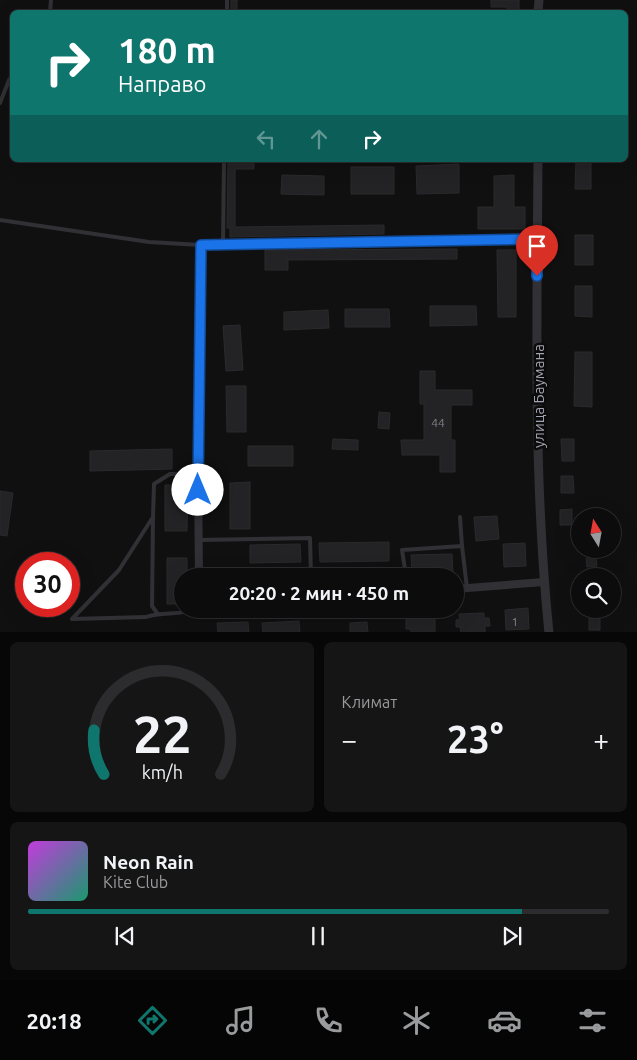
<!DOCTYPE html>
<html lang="ru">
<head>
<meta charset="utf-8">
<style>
  :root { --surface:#0c0c0d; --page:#151516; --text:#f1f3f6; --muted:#9a9b9d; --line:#2c2c2e; --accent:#0f766e }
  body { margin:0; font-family:Ubuntu,sans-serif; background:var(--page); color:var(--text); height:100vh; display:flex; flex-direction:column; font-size:19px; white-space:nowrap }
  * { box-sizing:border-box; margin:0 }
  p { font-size:16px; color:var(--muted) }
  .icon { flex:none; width:28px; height:28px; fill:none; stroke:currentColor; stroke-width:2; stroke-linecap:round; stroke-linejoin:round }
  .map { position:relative; height:632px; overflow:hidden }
  .panel { display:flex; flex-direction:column; gap:10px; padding:10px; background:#070707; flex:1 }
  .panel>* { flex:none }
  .hud { position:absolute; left:10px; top:10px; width:618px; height:152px; border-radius:8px; box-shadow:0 5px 20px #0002,0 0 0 1px var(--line); background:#0f766e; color:#fff; overflow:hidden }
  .needle { width:32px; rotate:349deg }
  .fabs { position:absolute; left:571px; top:508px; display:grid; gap:10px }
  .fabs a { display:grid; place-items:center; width:50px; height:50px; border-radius:50%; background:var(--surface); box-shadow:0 5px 20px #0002,0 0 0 1px var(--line); font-size:25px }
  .speed { position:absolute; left:15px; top:552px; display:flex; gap:10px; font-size:25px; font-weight:700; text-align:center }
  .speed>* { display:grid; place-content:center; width:65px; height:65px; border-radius:50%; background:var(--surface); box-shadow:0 5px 20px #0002,0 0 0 1px var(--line); line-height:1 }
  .speed .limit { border:8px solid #d22; background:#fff; color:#111 }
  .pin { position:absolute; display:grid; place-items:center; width:42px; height:42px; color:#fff; margin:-51px -21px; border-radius:50% 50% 50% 0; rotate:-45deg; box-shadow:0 0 5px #0007 }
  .pin .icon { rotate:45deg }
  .me { position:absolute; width:55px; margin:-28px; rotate:0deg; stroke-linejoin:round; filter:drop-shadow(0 0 4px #0008) }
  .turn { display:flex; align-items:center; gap:18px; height:105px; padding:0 25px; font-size:22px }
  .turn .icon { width:65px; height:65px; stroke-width:2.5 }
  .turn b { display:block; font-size:35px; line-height:42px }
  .lanes { display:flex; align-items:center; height:48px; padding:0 25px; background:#0003; justify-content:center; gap:25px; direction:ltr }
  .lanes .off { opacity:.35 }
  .big { font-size:38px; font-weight:700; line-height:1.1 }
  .panel .widget { flex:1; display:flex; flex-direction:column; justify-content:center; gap:8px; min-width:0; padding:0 18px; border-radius:8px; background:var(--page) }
  .panel .dial { align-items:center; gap:0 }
  .dial svg { height:130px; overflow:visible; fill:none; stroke:var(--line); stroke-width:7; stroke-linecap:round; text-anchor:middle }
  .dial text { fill:var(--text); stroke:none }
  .song { display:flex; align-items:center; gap:15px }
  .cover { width:60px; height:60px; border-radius:8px; background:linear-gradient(135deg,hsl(290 70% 55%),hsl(160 70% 35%)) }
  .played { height:5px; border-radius:2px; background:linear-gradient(90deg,var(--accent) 85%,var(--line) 85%) }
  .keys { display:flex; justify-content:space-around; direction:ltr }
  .heat { display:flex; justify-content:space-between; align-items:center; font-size:28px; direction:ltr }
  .panel .tiles { flex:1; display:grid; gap:10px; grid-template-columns:1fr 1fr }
  .widget:last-child { grid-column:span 2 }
  .trip { position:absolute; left:174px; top:568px; width:290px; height:50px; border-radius:25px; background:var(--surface); box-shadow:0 5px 20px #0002,0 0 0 1px var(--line); font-weight:700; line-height:50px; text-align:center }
  .dock { display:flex; height:80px; justify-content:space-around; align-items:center; background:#050505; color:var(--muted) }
  .dock .icon { width:35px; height:35px }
  .dock .selected { color:var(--accent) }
  .dock b { font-size:22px; color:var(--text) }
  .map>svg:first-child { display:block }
</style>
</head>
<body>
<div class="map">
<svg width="637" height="633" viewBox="0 0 637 633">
  <rect width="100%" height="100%" fill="#101011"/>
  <!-- building -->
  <path fill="#232325" stroke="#2a2a2d" d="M 231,0 L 237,0 L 237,12 L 231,12 Z
    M 491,0 L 519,0 L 519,12 L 507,12 L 507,7 L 491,7 Z
    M 228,160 L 254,160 L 254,169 L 235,169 L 235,227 L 384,225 L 384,234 L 230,237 L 230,228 L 227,228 Z
    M 576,160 L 591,160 L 591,189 L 575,189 Z
    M 459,164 L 459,193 L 417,194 L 416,166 Z
    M 351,167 L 394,167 L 394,194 L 351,194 Z
    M 282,175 L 324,176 L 324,195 L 281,194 Z
    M 514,175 L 514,207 L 525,207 L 525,229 L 478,229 L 478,207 L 494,207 L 494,176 Z
    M 575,235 L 593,235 L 593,265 L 575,265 Z
    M 457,249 L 457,259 L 288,260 L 288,270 L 265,270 L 265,250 Z
    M 497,250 L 516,250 L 516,317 L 498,317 Z
    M 575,286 L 592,286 L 592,317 L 575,316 Z
    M 430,306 L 476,306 L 477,325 L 430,326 Z
    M 345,309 L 389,309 L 390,327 L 345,327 Z
    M 328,310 L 329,328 L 284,330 L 284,312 Z
    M 240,325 L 243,370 L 226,371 L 223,326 Z
    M 575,352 L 592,352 L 592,407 L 574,406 Z
    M 420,371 L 435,371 L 435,390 L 472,390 L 472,405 L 451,405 L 451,440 L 455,440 L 455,472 L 440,472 L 440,455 L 402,455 L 401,440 L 424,440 L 424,404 L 420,404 Z
    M 226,386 L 246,386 L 246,432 L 227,432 Z
    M 379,412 L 390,413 L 389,429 L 378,428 Z
    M 333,439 L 358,440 L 358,450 L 332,449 Z
    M 561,439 L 574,439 L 574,461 L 562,461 Z
    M 248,446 L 293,446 L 293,466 L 248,466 Z
    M 172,449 L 172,469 L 90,471 L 90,451 Z
    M 561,476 L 573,476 L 574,493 L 561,493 Z
    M 250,482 L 250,529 L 230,529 L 230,483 Z
    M 165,485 L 188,485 L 187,531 L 165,531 Z
    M 0,491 L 13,493 L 7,536 L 0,535 Z
    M 572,509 L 572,525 L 560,525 L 560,510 Z
    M 497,516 L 499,539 L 476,541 L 474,517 Z
    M 389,542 L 389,561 L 320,562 L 319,543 Z
    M 525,543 L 526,566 L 504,567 L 503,544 Z
    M 300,544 L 301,562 L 250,563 L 250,545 Z
    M 452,554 L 453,572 L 412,573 L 411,555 Z
    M 596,557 L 597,566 L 587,567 L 586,558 Z
    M 167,558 L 187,558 L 187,576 L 182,576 L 182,604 L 167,604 Z
    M 528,608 L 529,629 L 506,630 L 505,610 Z
    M 484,613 L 484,618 L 489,618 L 490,626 L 485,626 L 485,633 L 461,633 L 460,627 L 456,627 L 456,620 L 460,619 L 459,614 Z
    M 435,614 L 435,633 L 411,633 L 411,629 L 406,629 L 406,615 Z
    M 589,614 L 600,614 L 600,630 L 589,630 Z
    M 299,621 L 300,633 L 263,633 L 262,623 Z
    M 248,622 L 249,633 L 218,633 L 217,623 Z
    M 367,622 L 368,633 L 350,633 L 350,623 Z"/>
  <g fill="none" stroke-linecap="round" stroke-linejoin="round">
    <!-- service -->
    <path stroke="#313135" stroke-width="4" d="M 50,12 L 51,0
      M 227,12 L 227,0
      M 0,103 L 9,80 L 12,76
      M 0,220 L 149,242 L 201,245 L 536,239
      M 223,244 L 224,160
      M 153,517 L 154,484 L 170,474 L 198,474
      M 460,517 L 462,546
      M 199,540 L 310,538 L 311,576
      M 406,576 L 402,550 L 462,546 L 467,588
      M 157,613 L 152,606 L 153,517 L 119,570 L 72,619 L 146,617 C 162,611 180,616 196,609"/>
    <!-- minor -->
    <path stroke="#313135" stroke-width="8" d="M 199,576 L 198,474 L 201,245
      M 455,589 L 544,582"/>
    <!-- tertiary -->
    <path stroke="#313135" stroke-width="9" d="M 538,12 L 539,0
      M 538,160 C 537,317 533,476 549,633"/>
  </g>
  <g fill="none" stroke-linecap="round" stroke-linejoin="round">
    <!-- route casing -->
    <g stroke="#114b97" stroke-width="12">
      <path id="route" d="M 198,490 L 201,245 L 537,239 L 537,276"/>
    </g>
    <!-- route -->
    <use href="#route" stroke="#1a73e8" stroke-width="9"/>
  </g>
  <g text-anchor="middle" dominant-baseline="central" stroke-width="5" stroke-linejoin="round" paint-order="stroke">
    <!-- number labels -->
    <g font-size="12" fill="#82828c">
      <text x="438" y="422">44</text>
      <text x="515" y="621">1</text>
    </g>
    <!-- street labels -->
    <g font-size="15" fill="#a2a3b0" stroke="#0b0b0c">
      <text transform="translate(538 396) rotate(-90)">улица Баумана</text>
    </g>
  </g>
</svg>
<div class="fabs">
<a><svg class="needle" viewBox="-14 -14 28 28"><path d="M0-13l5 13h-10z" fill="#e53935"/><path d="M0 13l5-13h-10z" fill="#9a9b9d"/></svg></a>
<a><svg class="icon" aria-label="search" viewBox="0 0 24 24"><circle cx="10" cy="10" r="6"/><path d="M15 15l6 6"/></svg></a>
</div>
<div class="speed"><div class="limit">30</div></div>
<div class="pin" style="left:537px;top:276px;background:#d93025"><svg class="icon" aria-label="arrive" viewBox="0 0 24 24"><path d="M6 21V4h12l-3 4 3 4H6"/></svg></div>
<svg class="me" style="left:198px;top:490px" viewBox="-20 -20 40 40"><circle r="19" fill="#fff"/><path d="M0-13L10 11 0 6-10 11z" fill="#1a73e8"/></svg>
<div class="trip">20:20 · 2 мин · 450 m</div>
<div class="hud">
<div class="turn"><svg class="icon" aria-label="right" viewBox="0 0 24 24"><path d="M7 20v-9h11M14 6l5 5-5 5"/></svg><div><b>180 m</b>Направо</div></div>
<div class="lanes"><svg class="icon off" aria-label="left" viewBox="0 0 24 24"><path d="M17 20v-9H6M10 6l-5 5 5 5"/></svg><svg class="icon off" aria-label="ahead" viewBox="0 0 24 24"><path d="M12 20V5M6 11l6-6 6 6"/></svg><svg class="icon" aria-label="right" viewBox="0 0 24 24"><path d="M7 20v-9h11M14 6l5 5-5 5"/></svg></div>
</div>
</div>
<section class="panel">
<div class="tiles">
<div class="widget dial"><svg viewBox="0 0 100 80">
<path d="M14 69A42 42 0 1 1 86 69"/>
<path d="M14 69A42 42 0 0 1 8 42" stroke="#0f766e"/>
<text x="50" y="56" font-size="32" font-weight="700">22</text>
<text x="50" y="72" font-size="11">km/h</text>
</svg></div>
<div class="widget"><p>Климат</p>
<div class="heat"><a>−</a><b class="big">23°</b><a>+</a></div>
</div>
<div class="widget">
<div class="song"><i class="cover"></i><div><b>Neon Rain</b><p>Kite Club</p></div></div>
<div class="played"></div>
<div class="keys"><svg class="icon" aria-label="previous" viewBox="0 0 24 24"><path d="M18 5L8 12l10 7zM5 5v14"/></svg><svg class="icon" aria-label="pause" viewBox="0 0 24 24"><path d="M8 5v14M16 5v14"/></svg><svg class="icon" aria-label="next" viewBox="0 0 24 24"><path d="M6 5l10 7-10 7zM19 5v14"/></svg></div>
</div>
</div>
</section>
<nav class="dock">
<b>20:18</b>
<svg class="icon selected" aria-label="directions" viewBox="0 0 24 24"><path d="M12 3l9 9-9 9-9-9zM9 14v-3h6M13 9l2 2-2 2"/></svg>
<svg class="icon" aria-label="music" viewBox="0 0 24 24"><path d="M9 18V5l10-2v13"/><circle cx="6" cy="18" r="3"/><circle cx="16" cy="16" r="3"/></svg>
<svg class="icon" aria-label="phone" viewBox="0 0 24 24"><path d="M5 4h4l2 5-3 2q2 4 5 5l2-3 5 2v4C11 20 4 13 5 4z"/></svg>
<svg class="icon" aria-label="climate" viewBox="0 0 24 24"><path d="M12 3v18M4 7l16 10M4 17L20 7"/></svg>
<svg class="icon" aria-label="car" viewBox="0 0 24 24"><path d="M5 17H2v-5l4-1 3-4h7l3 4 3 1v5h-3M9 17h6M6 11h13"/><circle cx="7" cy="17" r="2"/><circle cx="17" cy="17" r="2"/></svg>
<svg class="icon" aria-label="filters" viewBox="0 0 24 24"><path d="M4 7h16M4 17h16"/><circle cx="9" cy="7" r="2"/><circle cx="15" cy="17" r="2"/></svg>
</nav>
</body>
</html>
